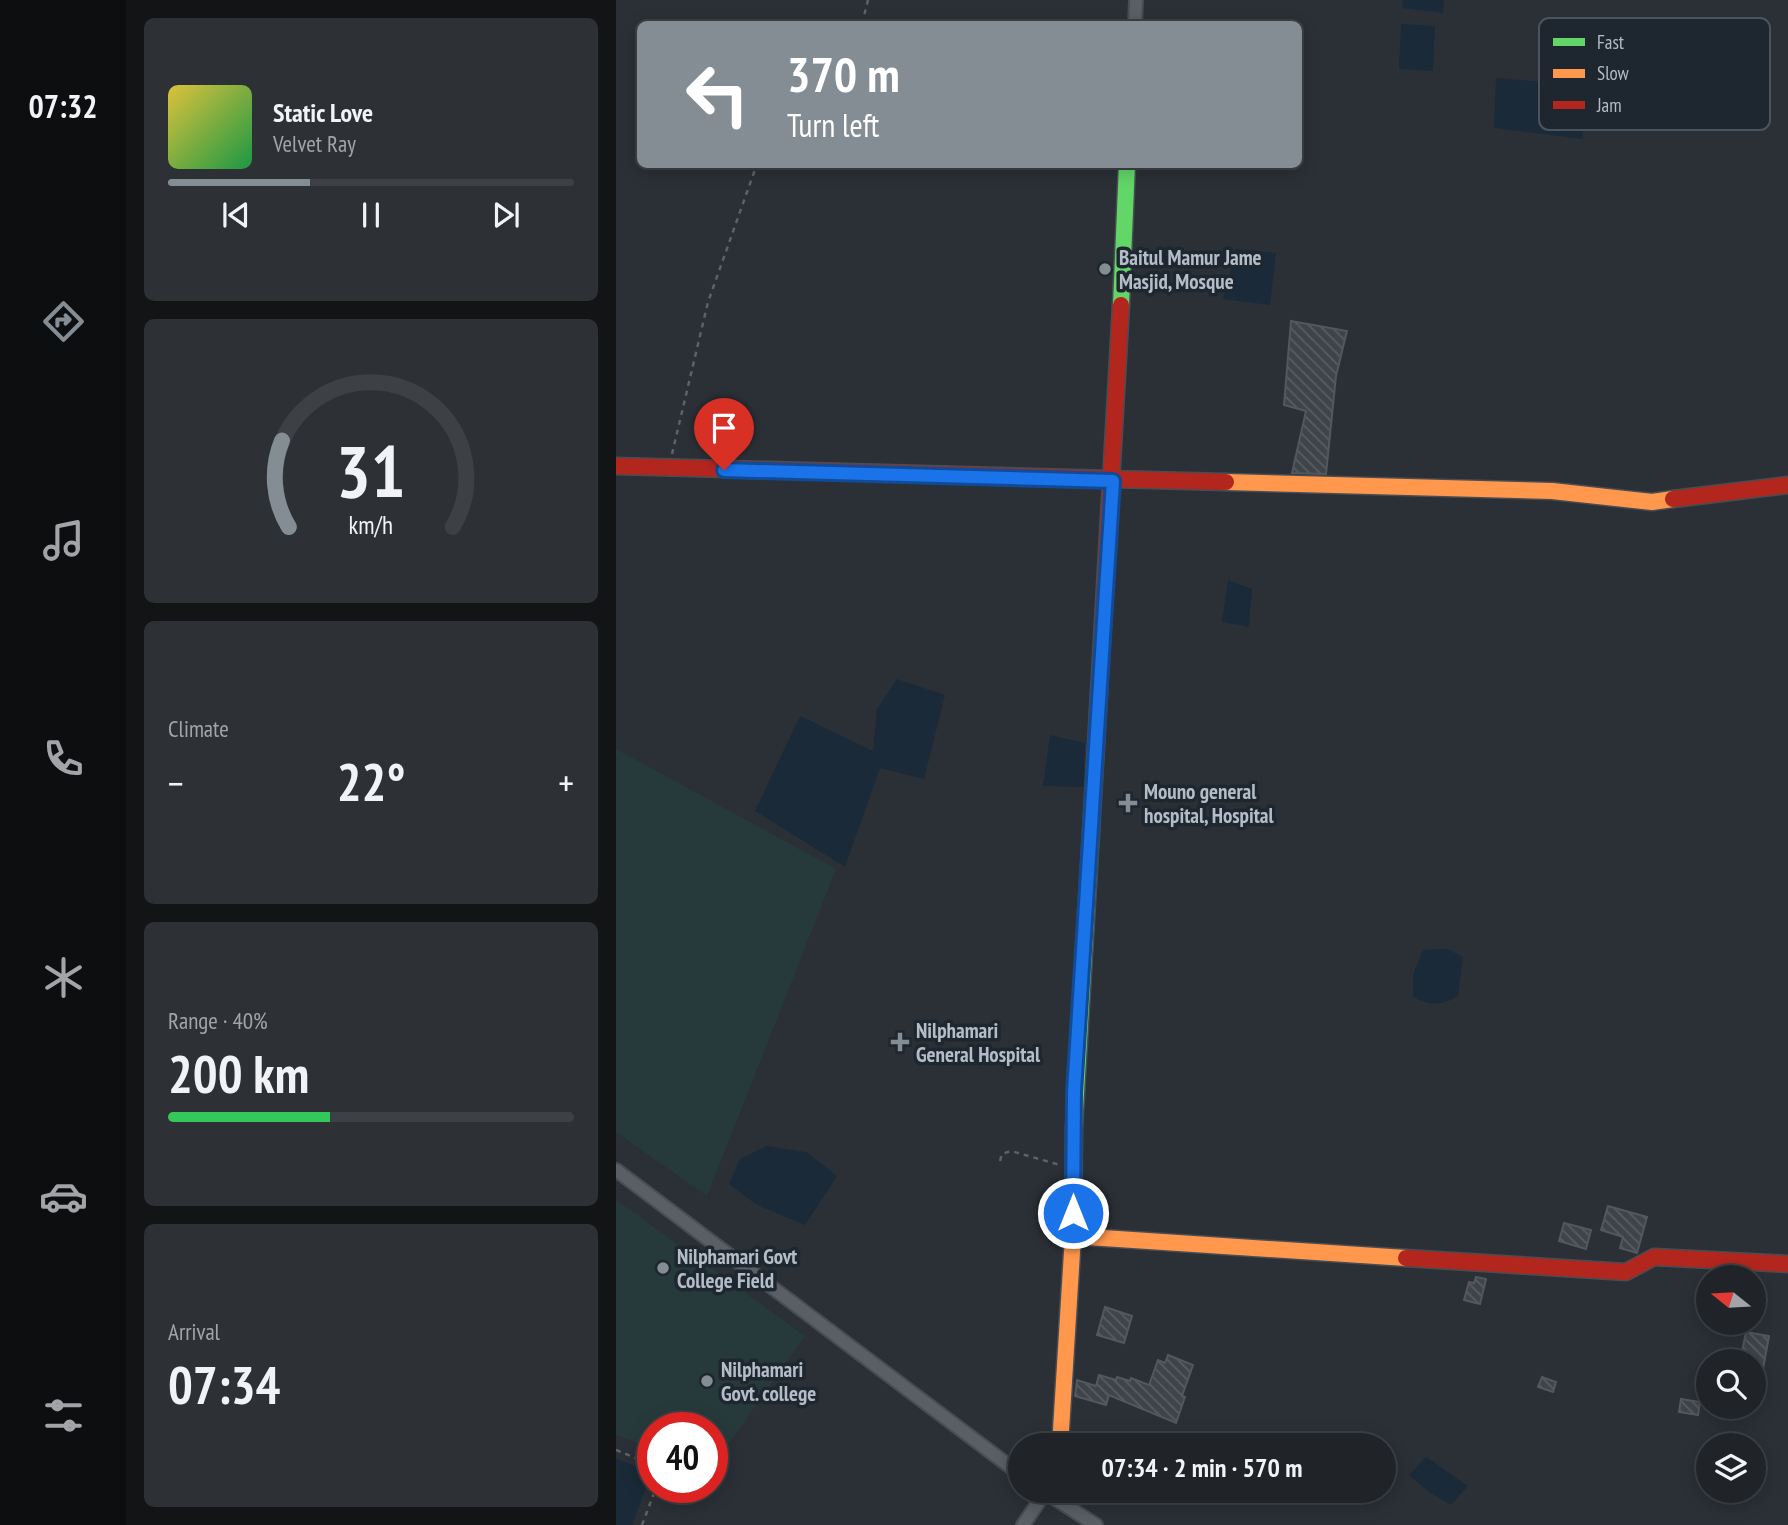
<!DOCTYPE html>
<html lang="en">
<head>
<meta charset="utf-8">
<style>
  :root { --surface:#202428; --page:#2d3034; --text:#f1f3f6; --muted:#a2a4a8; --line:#3d4145; --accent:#848c94 }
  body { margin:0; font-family:"PT Sans Narrow",sans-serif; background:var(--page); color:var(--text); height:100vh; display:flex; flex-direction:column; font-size:26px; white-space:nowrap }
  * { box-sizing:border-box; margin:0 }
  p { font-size:23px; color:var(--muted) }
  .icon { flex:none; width:38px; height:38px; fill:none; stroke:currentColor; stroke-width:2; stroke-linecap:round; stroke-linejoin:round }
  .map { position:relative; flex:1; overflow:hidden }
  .drawer { display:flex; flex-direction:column; gap:18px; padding:18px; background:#121416; width:490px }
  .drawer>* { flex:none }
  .top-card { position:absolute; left:21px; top:21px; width:665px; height:147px; border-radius:10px; box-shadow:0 4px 18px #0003,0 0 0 2px var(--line); background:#848c94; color:#fff; overflow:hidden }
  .needle { width:46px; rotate:288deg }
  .fabs { position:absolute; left:1080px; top:1265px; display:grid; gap:14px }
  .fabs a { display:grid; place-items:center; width:70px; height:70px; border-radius:50%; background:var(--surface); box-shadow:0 4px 18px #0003,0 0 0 2px var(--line); font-size:35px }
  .speed { position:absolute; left:21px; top:1412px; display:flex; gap:14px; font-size:35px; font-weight:700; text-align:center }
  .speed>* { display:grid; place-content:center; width:91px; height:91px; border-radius:50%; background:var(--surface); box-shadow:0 4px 18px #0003,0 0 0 2px var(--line); line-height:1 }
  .speed .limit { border:10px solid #d22; background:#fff; color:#111 }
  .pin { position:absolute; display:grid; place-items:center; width:60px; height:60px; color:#fff; margin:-72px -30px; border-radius:50% 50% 50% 0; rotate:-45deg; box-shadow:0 0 7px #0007 }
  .pin .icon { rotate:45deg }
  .me { position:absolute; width:77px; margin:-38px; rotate:0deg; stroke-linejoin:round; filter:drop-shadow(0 0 5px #0008) }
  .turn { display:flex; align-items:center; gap:24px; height:147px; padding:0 35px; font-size:32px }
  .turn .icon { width:91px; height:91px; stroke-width:2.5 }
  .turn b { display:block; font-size:49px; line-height:60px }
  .big { font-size:52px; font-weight:800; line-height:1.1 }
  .drawer .tile { flex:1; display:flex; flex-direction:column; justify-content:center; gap:10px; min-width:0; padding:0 24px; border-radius:10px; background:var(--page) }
  .drawer .dial { align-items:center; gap:0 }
  .dial svg { height:182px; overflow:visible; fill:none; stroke:var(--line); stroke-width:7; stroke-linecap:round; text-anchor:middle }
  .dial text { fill:var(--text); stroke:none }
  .song { display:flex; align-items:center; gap:21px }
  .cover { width:84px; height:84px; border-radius:10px; background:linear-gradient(135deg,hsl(50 70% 55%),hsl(140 70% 35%)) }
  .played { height:7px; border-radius:4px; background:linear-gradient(90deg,var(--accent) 35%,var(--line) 35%) }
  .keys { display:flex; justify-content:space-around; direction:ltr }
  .heat { display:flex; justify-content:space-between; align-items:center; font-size:38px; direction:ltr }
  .charge { height:10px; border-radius:5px; background:linear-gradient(90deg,#34c759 40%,var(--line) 0) }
  .trip { position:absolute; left:392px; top:1433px; width:388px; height:70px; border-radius:35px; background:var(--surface); box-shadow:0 4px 18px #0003,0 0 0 2px var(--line); font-weight:800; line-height:70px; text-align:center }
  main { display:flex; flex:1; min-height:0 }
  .tab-bar { display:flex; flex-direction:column; width:126px; justify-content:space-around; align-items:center; background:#0d0e10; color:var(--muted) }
  .tab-bar .icon { width:49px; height:49px }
  .tab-bar .current { color:var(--accent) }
  .tab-bar b { font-size:32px; color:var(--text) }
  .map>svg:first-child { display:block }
</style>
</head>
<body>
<main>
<nav class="tab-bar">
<b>07:32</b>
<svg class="icon current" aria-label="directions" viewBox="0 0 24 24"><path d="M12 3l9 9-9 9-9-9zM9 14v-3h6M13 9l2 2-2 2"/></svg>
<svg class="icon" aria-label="music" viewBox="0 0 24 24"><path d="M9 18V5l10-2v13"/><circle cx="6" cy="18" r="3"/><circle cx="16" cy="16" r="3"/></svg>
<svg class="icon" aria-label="phone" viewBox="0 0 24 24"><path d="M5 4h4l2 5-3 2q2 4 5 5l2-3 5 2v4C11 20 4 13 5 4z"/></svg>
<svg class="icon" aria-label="climate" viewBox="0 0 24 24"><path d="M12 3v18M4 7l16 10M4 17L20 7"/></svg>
<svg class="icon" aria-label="car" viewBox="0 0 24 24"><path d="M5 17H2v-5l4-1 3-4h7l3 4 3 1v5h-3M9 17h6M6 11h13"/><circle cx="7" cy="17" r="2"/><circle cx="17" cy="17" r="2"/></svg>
<svg class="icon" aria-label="filters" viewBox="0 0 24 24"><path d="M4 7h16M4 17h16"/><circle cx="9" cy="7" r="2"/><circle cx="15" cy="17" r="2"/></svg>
</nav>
<section class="drawer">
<div class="tile">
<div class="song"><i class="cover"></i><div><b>Static Love</b><p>Velvet Ray</p></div></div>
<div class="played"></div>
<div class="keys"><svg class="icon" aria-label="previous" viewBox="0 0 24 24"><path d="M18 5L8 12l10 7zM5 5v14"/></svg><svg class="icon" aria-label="pause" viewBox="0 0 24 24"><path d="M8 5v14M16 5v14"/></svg><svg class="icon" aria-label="next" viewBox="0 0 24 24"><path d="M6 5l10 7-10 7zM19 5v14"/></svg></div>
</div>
<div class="tile dial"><svg viewBox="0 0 100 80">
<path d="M14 69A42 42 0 1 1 86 69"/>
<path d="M14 69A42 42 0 0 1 11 31" stroke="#848c94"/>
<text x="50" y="56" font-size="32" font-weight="700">31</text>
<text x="50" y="72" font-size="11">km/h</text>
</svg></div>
<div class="tile"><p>Climate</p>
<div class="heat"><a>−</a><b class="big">22°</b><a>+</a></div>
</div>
<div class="tile"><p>Range · 40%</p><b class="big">200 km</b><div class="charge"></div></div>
<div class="tile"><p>Arrival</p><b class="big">07:34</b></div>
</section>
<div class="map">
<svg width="1172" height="1525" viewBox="0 0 1172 1525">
  <defs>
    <pattern id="building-back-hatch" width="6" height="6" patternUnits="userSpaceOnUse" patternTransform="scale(1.75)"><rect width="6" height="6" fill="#3f444a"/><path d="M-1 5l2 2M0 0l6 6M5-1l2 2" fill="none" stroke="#585d63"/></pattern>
  </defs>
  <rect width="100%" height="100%" fill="#2a3036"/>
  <!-- garden -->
  <path fill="#273a3b" d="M 0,749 L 220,869 L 91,1196 L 0,1132 Z
    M 0,1200 L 189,1336 L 99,1463 L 96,1463 L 96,1428 L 37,1428 L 37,1449 L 0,1435 Z"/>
  <!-- water -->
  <path fill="#1b2a38" d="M 787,0 L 828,0 L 827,13 L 786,8 Z
    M 785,24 L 819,26 L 817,71 L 783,69 Z
    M 880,78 L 966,85 L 967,139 L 878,128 Z
    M 620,249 L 660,253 L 654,305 L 607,299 Z
    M 612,580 L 636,589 L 633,627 L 606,622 Z
    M 281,679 L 329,695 L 308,779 L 264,768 L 229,867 L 139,811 L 184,716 L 257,751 L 261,709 Z
    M 434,735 L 469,743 L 468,787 L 427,786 Z
    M 831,949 L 847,957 L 842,996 C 828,1005 811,1007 797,996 L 797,975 L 807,950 Z
    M 150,1146 L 190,1152 L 221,1176 L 189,1225 L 141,1205 L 113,1184 L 124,1159 Z
    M 810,1457 L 852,1486 L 835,1505 L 813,1492 L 793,1475 Z
    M 0,1459 L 36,1472 L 16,1525 L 0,1525 Z"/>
  <!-- building -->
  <path fill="url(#building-back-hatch)" stroke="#52585d" stroke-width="2" d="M 675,321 L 731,331 L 720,376 L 710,474 L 676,473 L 690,411 L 668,405 Z
    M 992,1206 L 1031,1217 L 1021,1253 L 1004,1248 L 1007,1237 L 985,1230 Z
    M 948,1223 L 975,1230 L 970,1249 L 943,1241 Z
    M 860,1277 L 870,1279 L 864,1304 L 848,1300 L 853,1282 L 858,1283 Z
    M 489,1307 L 516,1316 L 508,1343 L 481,1335 Z
    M 1130,1332 L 1153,1336 L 1147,1369 L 1138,1367 L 1138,1362 L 1124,1362 Z
    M 552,1355 L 577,1365 L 566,1396 L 569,1397 L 560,1423 L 493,1395 L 490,1405 L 459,1396 L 461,1380 L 480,1386 L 483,1375 L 500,1380 L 501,1377 L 514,1381 L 515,1378 L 533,1385 L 542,1360 L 549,1363 Z
    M 926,1377 L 940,1382 L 937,1392 L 922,1387 Z
    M 1065,1399 L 1084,1402 L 1082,1415 L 1063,1412 Z"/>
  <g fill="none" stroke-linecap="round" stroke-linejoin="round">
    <!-- street casing -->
    <g stroke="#484d53" stroke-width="16">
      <path id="street" d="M 519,24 L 520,0
        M 0,1170 L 404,1474
        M 427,1491 L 480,1525
        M 407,1525 L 430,1491"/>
    </g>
    <!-- fast casing -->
    <g stroke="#484d53" stroke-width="19">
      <path id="fast" d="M 505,305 L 511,164
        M 458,1128 L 483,693"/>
    </g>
    <!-- slow casing -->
    <g stroke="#484d53" stroke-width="19">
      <path id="slow" d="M 610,482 L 936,491 L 1036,502 L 1057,499
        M 457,1236 L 790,1258
        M 444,1446 L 457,1236 L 458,1128"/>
    </g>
    <!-- jam casing -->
    <g stroke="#484d53" stroke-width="19">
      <path id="jam" d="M 0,466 L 610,482
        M 1057,499 L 1172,485
        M 483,693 L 505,305
        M 790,1258 L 1010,1272 L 1038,1257 L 1172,1264"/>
    </g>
    <!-- path -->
    <path stroke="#5c6266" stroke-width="2.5" stroke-dasharray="5 5" stroke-linecap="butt" d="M 246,24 L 252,0
      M 56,454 L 92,302 L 141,164
      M 384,1161 L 386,1154 L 395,1151 L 444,1165
      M 0,1450 L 37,1465
      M 26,1525 L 40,1488"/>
    <!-- street -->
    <use href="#street" stroke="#5a5e65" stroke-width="12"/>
    <!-- fast -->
    <use href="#fast" stroke="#63d668" stroke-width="16"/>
    <!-- slow -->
    <use href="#slow" stroke="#ff974d" stroke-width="16"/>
    <!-- jam -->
    <use href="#jam" stroke="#b3261e" stroke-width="16"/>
  </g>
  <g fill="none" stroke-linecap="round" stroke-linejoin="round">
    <!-- route casing -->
    <g stroke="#114b97" stroke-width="18">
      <path id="route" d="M 108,470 L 497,481 L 458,1092 L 457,1213"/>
    </g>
    <!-- route -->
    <use href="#route" stroke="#1a73e8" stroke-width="12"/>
  </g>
  <!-- markers -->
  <g fill="#848c94" stroke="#1e2730" stroke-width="2.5">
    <circle cx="489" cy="269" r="7"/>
    <path d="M508.5 792.5h7v7h7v7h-7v7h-7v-7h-7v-7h7z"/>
    <path d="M280.5 1031.5h7v7h7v7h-7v7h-7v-7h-7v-7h7z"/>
    <circle cx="47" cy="1268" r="7"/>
    <circle cx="91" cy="1381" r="7"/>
  </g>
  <g text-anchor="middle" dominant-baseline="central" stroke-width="7" stroke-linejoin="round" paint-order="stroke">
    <!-- poi labels -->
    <g font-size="21" font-weight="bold" fill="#b4bdc7" stroke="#1e2730" text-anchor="start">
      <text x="503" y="257">Baitul Mamur Jame<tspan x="503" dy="24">Masjid, Mosque</tspan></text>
      <text x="528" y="791">Mouno general<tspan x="528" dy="24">hospital, Hospital</tspan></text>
      <text x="300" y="1030">Nilphamari<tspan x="300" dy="24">General Hospital</tspan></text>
      <text x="61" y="1256">Nilphamari Govt<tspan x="61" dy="24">College Field</tspan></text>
      <text x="105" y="1369">Nilphamari<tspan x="105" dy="24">Govt. college</tspan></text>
    </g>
  </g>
  <!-- legend -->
  <rect x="923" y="18" width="231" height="112" rx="10" fill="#1e2730" stroke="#4b545d" stroke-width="2"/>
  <rect x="937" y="38" width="32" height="8" fill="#63d668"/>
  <rect x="937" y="69" width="32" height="9" fill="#ff974d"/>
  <rect x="937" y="101" width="32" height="8" fill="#b3261e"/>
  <g font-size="19" fill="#b4bdc7">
    <text x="981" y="49">Fast</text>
    <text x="981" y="80">Slow</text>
    <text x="981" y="112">Jam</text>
  </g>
</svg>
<div class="fabs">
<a><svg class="needle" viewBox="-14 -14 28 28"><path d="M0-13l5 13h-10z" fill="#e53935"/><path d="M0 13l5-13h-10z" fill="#a2a4a8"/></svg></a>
<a><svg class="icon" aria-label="search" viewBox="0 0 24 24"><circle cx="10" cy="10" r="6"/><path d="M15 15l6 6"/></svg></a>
<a><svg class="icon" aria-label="layers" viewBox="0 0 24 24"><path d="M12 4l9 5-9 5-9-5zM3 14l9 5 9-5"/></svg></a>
</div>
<div class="speed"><div class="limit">40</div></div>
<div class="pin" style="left:108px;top:470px;background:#d93025"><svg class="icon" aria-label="arrive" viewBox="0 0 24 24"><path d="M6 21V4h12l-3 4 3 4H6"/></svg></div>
<svg class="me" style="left:457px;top:1213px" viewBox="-20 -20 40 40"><circle r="17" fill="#1a73e8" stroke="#fff" stroke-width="3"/><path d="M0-11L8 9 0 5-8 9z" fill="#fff"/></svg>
<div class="trip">07:34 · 2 min · 570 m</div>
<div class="top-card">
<div class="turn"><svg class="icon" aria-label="left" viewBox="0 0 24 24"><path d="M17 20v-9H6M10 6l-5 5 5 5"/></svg><div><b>370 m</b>Turn left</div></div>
</div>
</div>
</main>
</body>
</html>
